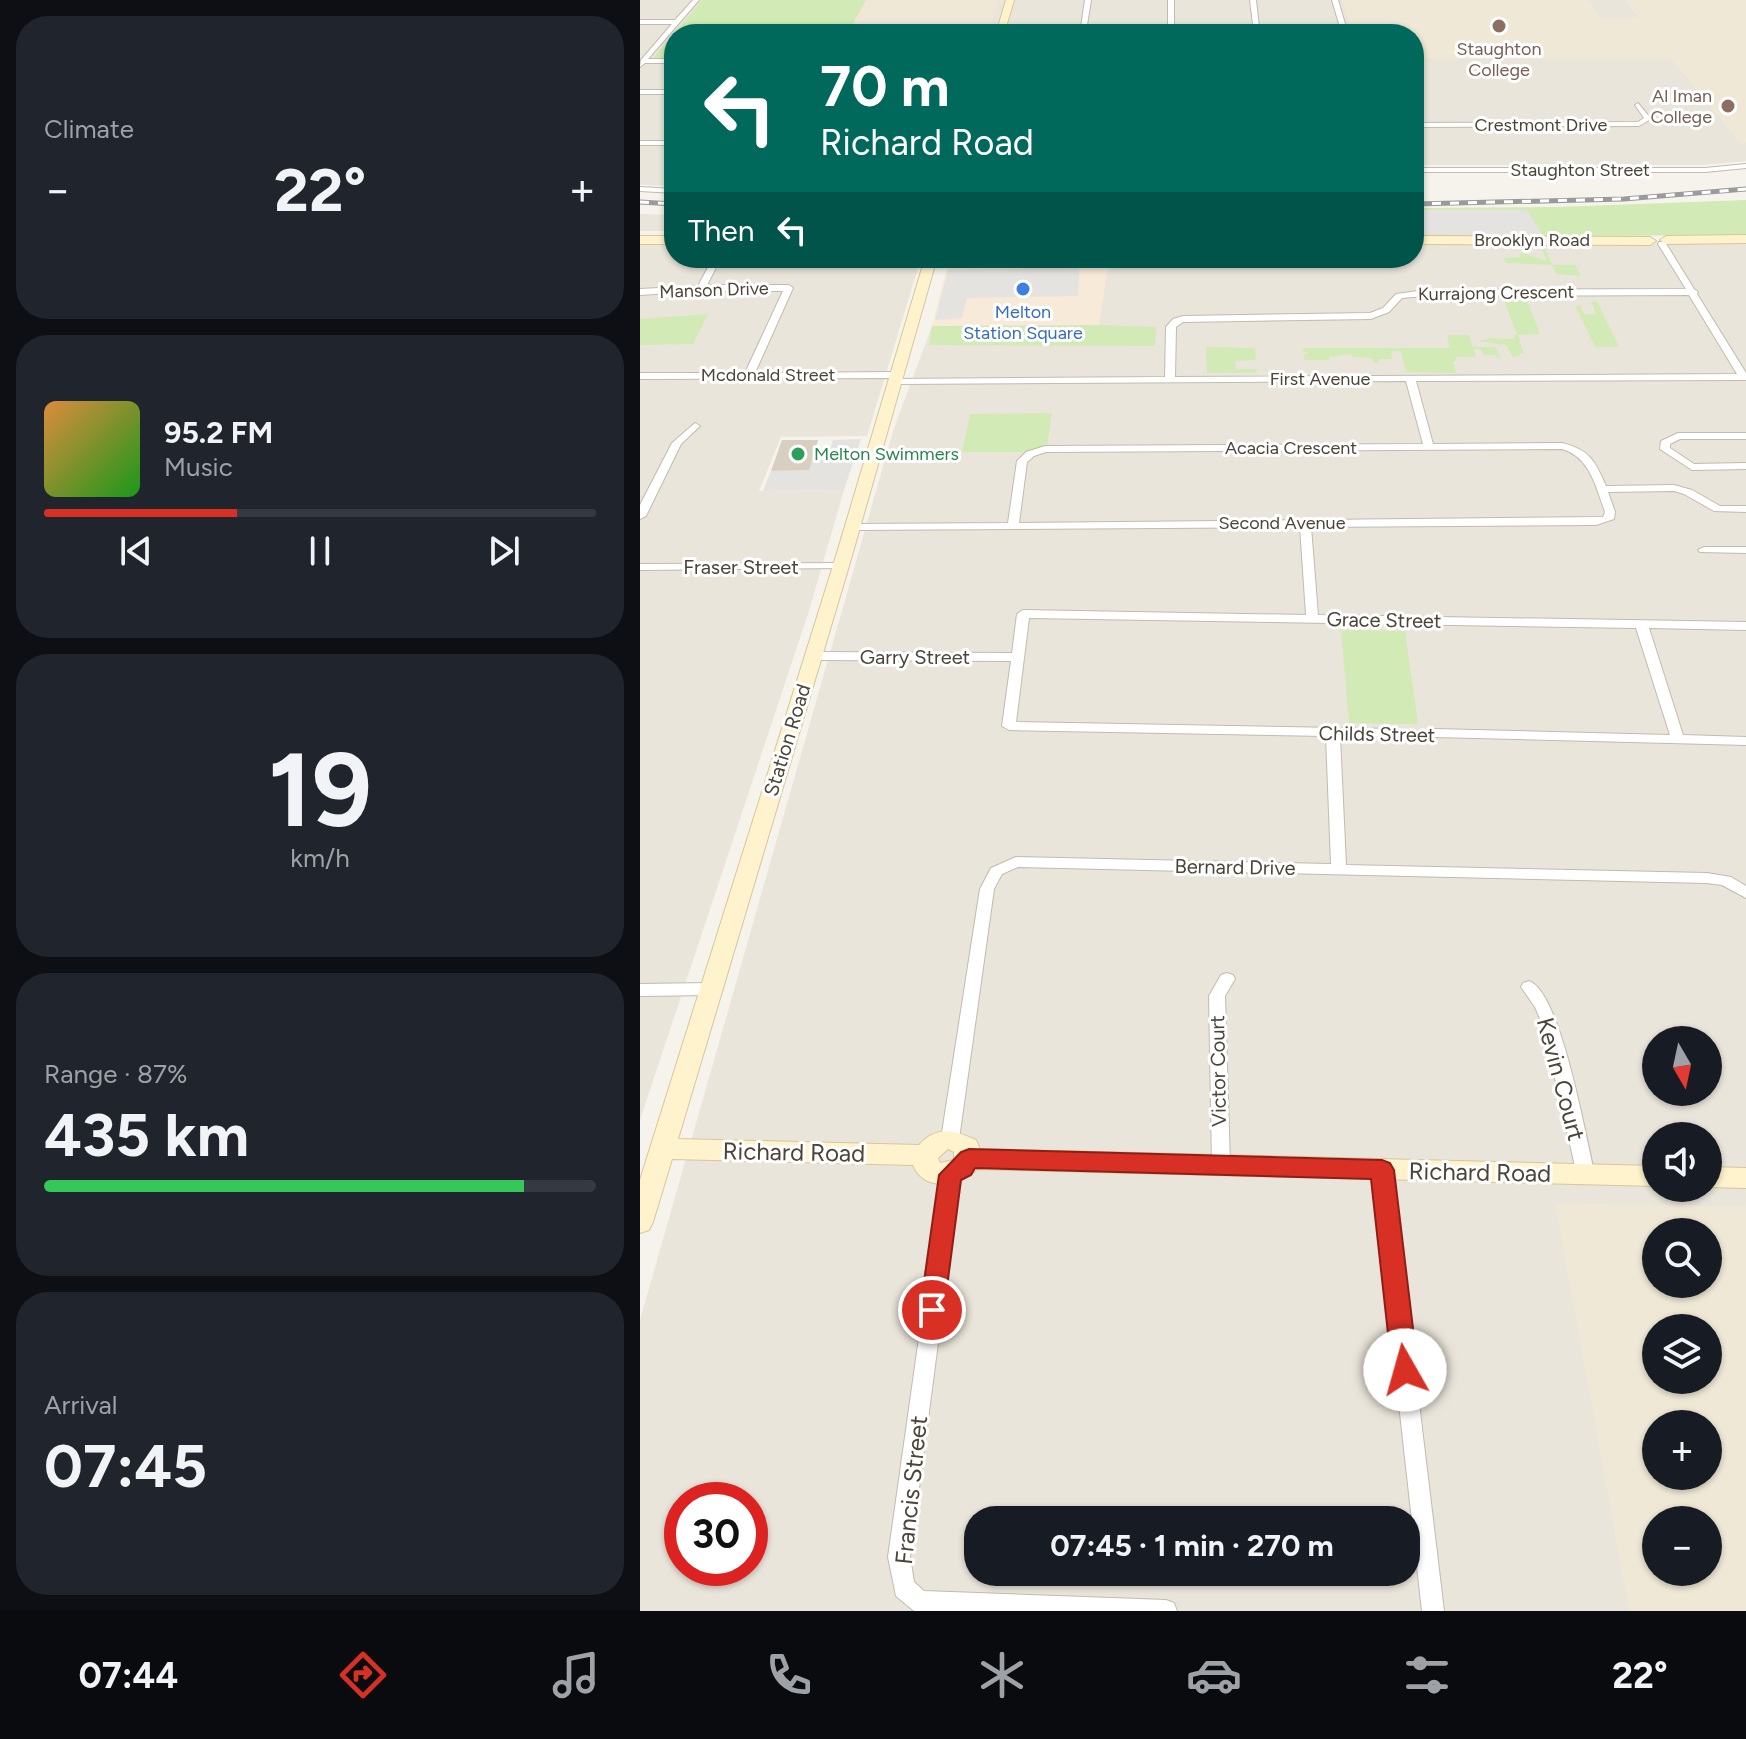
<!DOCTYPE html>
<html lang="en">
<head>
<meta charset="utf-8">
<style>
  :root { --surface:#171b24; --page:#20242c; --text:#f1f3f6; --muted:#9ea1a6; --line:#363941; --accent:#d93025 }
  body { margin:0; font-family:Figtree,sans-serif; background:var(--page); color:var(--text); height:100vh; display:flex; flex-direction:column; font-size:30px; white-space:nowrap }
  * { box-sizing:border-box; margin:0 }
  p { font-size:26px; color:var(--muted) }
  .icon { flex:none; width:44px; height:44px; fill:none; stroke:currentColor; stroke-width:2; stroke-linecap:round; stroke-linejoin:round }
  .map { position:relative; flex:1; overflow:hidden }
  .sheet { display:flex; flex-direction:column; gap:16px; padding:16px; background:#0d0f14; width:640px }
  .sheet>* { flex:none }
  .banner { position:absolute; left:24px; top:24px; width:760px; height:244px; border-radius:32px; box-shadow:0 2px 6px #0004; background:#00695c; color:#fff; overflow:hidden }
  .needle { width:52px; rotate:171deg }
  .buttons { position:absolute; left:1002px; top:1026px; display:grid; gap:16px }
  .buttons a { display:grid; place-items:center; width:80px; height:80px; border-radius:50%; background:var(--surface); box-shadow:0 2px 6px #0004; font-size:40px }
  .speed { position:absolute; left:24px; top:1482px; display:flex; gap:16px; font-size:40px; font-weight:700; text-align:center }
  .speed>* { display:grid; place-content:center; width:104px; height:104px; border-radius:50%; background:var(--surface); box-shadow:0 2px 6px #0004; line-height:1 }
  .speed .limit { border:12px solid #d22; background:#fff; color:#111 }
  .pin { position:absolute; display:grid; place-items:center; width:68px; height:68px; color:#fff; margin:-34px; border:4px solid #fff; border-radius:50%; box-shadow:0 2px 8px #0007 }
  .me { position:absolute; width:88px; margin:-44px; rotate:353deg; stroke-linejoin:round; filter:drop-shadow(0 0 6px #0008) }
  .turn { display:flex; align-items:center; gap:28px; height:168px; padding:0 24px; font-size:36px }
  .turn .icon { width:104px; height:104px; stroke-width:2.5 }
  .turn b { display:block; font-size:56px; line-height:68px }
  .then { display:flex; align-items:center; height:76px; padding:0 24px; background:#0003; gap:16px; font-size:30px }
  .big { font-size:60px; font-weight:700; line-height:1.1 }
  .sheet .widget { flex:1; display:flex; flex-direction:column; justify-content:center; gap:12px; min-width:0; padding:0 28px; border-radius:32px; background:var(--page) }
  .sheet .dial { align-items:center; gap:0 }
  .dial b { font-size:104px; line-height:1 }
  .song { display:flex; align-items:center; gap:24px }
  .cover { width:96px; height:96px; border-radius:12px; background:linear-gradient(135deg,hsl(30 70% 55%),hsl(120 70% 35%)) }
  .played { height:8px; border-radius:4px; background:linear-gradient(90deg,var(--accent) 35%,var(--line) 35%) }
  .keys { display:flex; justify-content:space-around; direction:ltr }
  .heat { display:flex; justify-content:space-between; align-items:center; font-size:44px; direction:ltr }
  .charge { height:12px; border-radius:6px; background:linear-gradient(90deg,#34c759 87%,var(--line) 0) }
  .trip { position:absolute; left:324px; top:1506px; width:456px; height:80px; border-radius:32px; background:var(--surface); box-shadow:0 2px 6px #0004; font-weight:700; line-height:80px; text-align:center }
  .menu { display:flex; height:128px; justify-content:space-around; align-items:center; background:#090b0e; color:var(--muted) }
  .menu .icon { width:56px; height:56px }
  .menu .active { color:var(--accent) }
  .menu b { font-size:36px; color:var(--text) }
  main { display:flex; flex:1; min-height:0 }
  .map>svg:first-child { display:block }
</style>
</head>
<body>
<main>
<section class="sheet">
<div class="widget"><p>Climate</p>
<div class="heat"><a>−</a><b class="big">22°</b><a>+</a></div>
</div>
<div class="widget">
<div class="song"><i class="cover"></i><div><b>95.2 FM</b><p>Music</p></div></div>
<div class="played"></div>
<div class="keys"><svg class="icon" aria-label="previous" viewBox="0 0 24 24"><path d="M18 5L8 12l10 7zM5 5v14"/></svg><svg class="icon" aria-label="pause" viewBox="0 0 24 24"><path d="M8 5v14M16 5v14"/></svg><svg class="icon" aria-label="next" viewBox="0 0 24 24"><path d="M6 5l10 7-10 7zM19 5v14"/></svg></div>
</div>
<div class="widget dial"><b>19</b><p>km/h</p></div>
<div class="widget"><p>Range · 87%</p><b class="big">435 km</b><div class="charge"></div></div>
<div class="widget"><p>Arrival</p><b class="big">07:45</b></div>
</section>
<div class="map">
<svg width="1106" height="1611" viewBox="0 0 1106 1611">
  <rect width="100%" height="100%" fill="#f6f3ec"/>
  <!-- residential -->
  <path fill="#eae5da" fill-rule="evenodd" d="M 0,0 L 703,0 L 713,34 L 34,34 L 34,186 L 0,185 Z
    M 947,0 L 985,0 L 1000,18 L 961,18 Z
    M 774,59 L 1032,59 L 1101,143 L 1106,143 L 1106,161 L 1063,165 L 774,165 Z
    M 0,214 L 34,215 L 34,231 L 0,231 Z
    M 1106,242 L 1106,1611 L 0,1611 L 0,1320 L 254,428 L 292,326 L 458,326 L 469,258 L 774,258 L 774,243 ZM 1016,1040 L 1068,1040 L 1068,1092 L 1016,1092 ZM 1016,1136 L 1068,1136 L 1068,1188 L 1016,1188 ZM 1016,1232 L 1068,1232 L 1068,1284 L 1016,1284 ZM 1016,1328 L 1068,1328 L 1068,1380 L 1016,1380 ZM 1016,1424 L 1068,1424 L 1068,1476 L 1016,1476 ZM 42,1500 L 110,1500 L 110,1568 L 42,1568 ZM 338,1520 L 766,1520 L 766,1572 L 338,1572 ZM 1016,1520 L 1068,1520 L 1068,1572 L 1016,1572 Z
    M 0,245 L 34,245 L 34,258 L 281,258 L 227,436 L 141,437 L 119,491 L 204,490 L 169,611 L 0,1120 Z"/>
  <!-- commercial -->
  <path fill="#f7ead8" d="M 309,258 L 469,258 L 459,326 L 292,326 Z"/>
  <!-- education -->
  <path fill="#efe8d6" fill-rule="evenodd" d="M 226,0 L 359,0 L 348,34 L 207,34 Z
    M 703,0 L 947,0 L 961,18 L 1000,18 L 985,0 L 1106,0 L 1106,143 L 1101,143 L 1032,59 L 774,59 L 774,34 L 713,34 Z
    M 915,1203 L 1106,1207 L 1106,1611 L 989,1611 ZM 1016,1232 L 1068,1232 L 1068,1284 L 1016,1284 ZM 1016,1328 L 1068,1328 L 1068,1380 L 1016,1380 ZM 1016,1424 L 1068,1424 L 1068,1476 L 1016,1476 ZM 1016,1520 L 1068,1520 L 1068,1572 L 1016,1572 Z"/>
  <!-- green -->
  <path fill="#d2eab5" d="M 62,0 L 226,0 L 207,34 L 34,34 L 34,58 L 13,58 Z
    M 1106,200 L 1106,235 L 774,237 L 774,234 L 829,234 L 784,215 L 774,215 L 774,208 L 917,207 Z
    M 889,244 L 903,244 L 912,265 L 935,265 L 941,276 L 916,274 L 912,265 L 866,263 L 864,258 L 881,257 L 879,252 L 907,261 L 901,248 L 890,248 Z
    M 863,298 L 886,298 L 900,334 L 878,335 L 884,354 L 879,354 L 880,356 L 873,357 L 866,345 L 838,341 L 851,338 L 875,339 L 874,335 L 877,334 Z
    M 951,301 L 957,301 L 979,347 L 955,347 L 935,306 L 941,306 L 944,314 L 956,315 Z
    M 68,314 L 53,344 L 0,345 L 0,319 Z
    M 459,325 L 516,327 L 515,346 L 289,345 L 292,326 Z
    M 807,335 L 829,335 L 833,347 L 856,347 L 861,361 L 856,355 L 843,355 L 841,349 L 834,349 L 836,357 L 816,357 L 817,361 L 813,361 L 816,373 L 766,372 L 761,351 L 751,351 L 752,359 L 739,359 L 739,363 L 734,363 L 732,358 L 713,357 L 711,354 L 689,357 L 689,360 L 664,360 L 664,355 L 669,352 L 663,352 L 663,348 L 810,348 Z
    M 566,347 L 615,348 L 616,360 L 595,361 L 596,369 L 616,369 L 617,373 L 567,373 Z
    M 412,413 L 407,446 L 384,452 L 322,452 L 330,414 Z
    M 701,630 L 765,631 L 778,724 L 709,723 Z"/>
  <!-- parking -->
  <path fill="#e5e3e0" d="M 783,210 L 887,210 L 904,237 L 774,234 L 774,215 L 783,215 Z
    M 384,258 L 440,258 L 438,296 L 327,298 L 322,318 L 295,320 L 308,270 L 382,269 Z
    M 221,439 L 204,490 L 123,491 L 131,471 L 168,470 L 174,451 L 190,450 L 193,440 Z"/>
  <!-- building -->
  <path fill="#d8cfc1" d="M 142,440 L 178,440 L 169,470 L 131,471 Z"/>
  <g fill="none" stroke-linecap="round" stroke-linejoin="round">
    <!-- street casing -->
    <g stroke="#c2bbae" stroke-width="2">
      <path id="street" d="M 53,0 L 59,0 L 8,59 L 34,59 L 34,63 L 5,63 L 0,67 L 1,60 L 32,24 L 0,24 L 0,20 L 35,20 Z
        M 445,0 L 451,0 L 447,25 L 528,25 L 528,0 L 534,0 L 534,25 L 613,25 L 610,0 L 616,0 L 619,27 L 616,29 L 444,29 L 441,27 Z
        M 692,0 L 698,0 L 708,34 L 702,34 Z
        M 0,90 L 34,90 L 34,94 L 0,94 Z
        M 34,102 L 34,109 L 30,108 L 31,104 Z
        M 998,103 L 1011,119 L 999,126 L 774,127 L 774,123 L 998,122 L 1004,118 L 995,105 Z
        M 0,141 L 34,141 L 34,145 L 0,145 Z
        M 1106,164 L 1106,168 L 1065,172 L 774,172 L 774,168 L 1065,168 Z
        M 0,187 L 34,189 L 34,193 L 0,191 Z
        M 1019,242 L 1025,242 L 1054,289 L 1058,292 L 1057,294 L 1106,373 L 1106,380 L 776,381 L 793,444 L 922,443 C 950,450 955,461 966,486 L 1034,485 L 1052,490 L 1080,506 L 1106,506 L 1106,512 L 1074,511 L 1044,494 L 1034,491 L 968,492 L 975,512 L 974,519 L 956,525 L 671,527 L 678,615 L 1106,622 L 1106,630 L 1009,628 L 1043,735 L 1106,737 L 1106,745 L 794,737 L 766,741 L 753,737 L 700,736 L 706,865 L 1067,873 L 1091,877 L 1106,886 L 1106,898 L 1082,885 L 1067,883 L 378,867 L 362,874 L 354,889 L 319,1139 L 316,1144 L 310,1146 L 304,1144 L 301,1139 L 340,889 L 351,868 L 376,857 L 691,864 L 686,736 L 369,730 L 362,726 L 371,661 L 173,660 L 167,656 L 173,652 L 372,653 L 377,614 L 383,610 L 666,615 L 660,527 L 213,530 L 207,527 L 213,524 L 368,523 L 377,461 L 386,452 L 405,446 L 783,444 L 766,381 L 255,384 L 250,381 L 252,379 L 525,377 L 526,327 L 533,319 L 543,316 L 730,313 L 743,308 L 756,294 L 785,290 L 1046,289 L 1018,244 ZM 1049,295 L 1097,374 L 535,377 L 536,327 L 543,322 L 731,319 L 749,312 L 762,298 L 785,296 ZM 922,449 C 950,457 956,487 965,512 L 963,517 L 379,523 L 387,462 L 394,456 L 406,452 ZM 389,618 L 996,628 L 1030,735 L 794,729 L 767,733 L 754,729 L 376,722 Z
        M 73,258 L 81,258 L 67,285 L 149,285 L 153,288 L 115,373 L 257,372 L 262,375 L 257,378 L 0,379 L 0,373 L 105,373 L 143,291 L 61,291 L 0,295 L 0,289 L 58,286 Z
        M 55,423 L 60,426 L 41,444 L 6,516 L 0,519 L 0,505 L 32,443 Z
        M 1038,433 L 1106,433 L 1106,439 L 1040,439 L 1030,444 L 1030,448 L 1054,464 L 1106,463 L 1106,469 L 1052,470 L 1020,449 L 1021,441 Z
        M 1064,547 L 1106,547 L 1106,553 L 1060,552 L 1058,550 Z
        M 201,563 L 207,566 L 205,568 L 0,570 L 0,564 Z
        M 587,973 L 593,975 L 595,979 L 585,996 L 590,1165 L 587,1170 L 581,1172 L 575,1170 L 572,1165 L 569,996 L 581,975 Z
        M 889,981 C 921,992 946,1139 955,1175 L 952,1180 L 946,1182 L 940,1180 L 937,1175 L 903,1026 L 895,1007 L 881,987 L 883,983 Z
        M 70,983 L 76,985 L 78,989 L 76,993 L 70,995 L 0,996 L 0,984 Z
        M 742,1163 L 748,1165 L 751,1170 L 804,1611 L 782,1611 L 733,1170 L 736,1165 Z
        M 311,1168 L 317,1170 L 320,1175 L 270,1557 L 274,1582 L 284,1591 L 526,1600 L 534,1603 L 537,1611 L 274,1611 L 256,1596 L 248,1557 L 302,1175 L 305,1170 Z"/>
    </g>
    <!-- secondary casing -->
    <g stroke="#d6c79b" stroke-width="2">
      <path id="secondary" d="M 366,0 L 374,0 L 364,34 L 356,34 Z
        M 1106,235 L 1106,243 L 1026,244 L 1020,240 L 1026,236 Z
        M 0,236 L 34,236 L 34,244 L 0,244 Z
        M 774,236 L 1010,237 L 1016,241 L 1010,245 L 774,244 Z
        M 285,258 L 297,258 L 209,566 L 38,1139 L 279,1145 C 297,1125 314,1130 336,1140 L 340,1149 L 1016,1166 L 1016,1186 L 337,1169 C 320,1187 283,1192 273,1165 L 32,1159 L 13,1222 L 9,1230 L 0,1233 L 0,1180 L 193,566 ZM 308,1149 L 314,1152 L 314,1160 L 300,1163 L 298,1158 Z
        M 1068,1167 L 1106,1168 L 1106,1188 L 1068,1187 Z"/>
    </g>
    <!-- street -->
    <use href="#street" fill="#fff" fill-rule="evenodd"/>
    <!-- secondary -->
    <use href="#secondary" fill="#fff3cd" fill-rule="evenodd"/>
    <!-- rail casing -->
    <g stroke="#9a9a9a" stroke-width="5">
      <path id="rail" d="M 0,202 L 34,204
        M 774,204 L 984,199 L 1106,189"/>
    </g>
    <!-- rail -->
    <use href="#rail" stroke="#fff" stroke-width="3" stroke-dasharray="9" stroke-linecap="butt"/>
  </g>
  <!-- route -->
  <path fill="#d93025" stroke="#8d1f18" stroke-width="2" d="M 329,1149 L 742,1160 L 750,1163 L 754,1170 L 778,1370 L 774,1378 L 765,1382 L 756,1378 L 752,1370 L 731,1179 L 335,1168 L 331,1175 L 321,1180 L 304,1310 L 301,1318 L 292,1321 L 283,1318 L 280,1310 L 299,1175 L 321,1152 Z"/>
  <!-- markers -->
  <g fill="#8d6e63" stroke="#fff" stroke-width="3">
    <circle cx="859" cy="26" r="8"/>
    <circle cx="1088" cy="106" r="8"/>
  </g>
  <circle fill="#3f7fe0" stroke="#fff" stroke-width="3" cx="383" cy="289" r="8"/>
  <circle fill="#2e9e5b" stroke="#fff" stroke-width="3" cx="158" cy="454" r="8"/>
  <g text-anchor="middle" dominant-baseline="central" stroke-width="6" stroke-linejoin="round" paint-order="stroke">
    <!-- far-education labels -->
    <g font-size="18" fill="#785e54" stroke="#fff">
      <text x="859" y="49">Staughton<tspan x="859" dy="21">College</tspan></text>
      <text x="1072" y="96" text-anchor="end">Al Iman<tspan x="1072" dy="21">College</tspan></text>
    </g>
    <!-- far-street labels -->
    <g font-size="18" fill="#4b4439" stroke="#fff">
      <text x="901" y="125">Crestmont Drive</text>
      <text x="940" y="170">Staughton Street</text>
      <text x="892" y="240">Brooklyn Road</text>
      <text transform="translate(74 290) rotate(-2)">Manson Drive</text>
      <text transform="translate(856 293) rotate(-1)">Kurrajong Crescent</text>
      <text x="128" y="375">Mcdonald Street</text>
      <text x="680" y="379">First Avenue</text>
      <text x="651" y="448">Acacia Crescent</text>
      <text x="642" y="523">Second Avenue</text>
    </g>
    <!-- far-shop labels -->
    <g font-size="18" fill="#366cbe" stroke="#fff">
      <text x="383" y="312">Melton<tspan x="383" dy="21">Station Square</tspan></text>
    </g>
    <!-- far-leisure labels -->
    <g font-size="18" fill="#27864d" stroke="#fff" text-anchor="start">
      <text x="174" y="454">Melton Swimmers</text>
    </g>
    <!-- street labels -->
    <g font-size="20" fill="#4b4439" stroke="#fff">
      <text x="101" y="567">Fraser Street</text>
      <text transform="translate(744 620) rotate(1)">Grace Street</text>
      <text x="275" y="657">Garry Street</text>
      <text transform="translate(737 734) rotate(1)">Childs Street</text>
      <text transform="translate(147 740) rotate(-73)">Station Road</text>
      <text transform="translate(595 867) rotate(1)">Bernard Drive</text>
      <text transform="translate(578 1071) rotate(-91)">Victor Court</text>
    </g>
    <!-- near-street labels -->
    <g font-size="24" fill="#4b4439" stroke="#fff">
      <text transform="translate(921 1079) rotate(75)">Kevin Court</text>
      <text transform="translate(154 1152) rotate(1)">Richard Road</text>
      <text transform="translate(840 1172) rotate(1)">Richard Road</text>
      <text transform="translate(271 1490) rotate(-84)">Francis Street</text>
    </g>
  </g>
</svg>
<div class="buttons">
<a><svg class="needle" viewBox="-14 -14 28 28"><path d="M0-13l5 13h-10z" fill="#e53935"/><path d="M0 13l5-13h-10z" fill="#9ea1a6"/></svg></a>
<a><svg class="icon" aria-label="sound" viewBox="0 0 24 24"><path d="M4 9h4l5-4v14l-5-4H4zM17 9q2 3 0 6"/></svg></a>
<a><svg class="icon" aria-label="search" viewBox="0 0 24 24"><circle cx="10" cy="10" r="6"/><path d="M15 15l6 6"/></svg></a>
<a><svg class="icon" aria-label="layers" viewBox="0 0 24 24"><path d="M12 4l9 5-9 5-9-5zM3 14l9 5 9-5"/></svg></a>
<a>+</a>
<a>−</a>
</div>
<div class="speed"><div class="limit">30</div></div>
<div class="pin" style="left:292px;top:1310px;background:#d93025"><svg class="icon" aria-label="arrive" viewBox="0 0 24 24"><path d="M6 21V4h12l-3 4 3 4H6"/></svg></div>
<svg class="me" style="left:765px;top:1370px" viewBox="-20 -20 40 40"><circle r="19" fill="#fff"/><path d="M0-13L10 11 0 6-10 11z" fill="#d93025"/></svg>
<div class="trip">07:45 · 1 min · 270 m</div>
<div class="banner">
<div class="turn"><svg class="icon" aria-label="left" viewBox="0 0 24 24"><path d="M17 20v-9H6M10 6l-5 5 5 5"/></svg><div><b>70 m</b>Richard Road</div></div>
<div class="then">Then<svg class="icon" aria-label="left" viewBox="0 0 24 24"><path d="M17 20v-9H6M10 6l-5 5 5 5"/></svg></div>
</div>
</div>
</main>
<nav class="menu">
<b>07:44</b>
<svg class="icon active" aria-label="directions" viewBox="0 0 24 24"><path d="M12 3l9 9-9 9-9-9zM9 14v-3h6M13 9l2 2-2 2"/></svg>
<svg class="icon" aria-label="music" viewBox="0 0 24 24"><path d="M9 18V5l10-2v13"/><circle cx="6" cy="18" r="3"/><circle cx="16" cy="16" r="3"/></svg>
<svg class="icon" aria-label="phone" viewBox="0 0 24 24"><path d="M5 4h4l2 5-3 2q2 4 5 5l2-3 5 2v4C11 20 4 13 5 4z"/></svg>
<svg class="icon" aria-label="climate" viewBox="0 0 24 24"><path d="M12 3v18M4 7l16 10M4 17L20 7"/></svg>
<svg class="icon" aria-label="car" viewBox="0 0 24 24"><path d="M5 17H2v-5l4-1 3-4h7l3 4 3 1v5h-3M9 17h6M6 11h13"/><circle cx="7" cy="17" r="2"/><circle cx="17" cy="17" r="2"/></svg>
<svg class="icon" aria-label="filters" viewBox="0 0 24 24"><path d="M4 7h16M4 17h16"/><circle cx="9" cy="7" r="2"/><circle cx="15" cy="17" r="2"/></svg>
<b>22°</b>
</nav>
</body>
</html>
